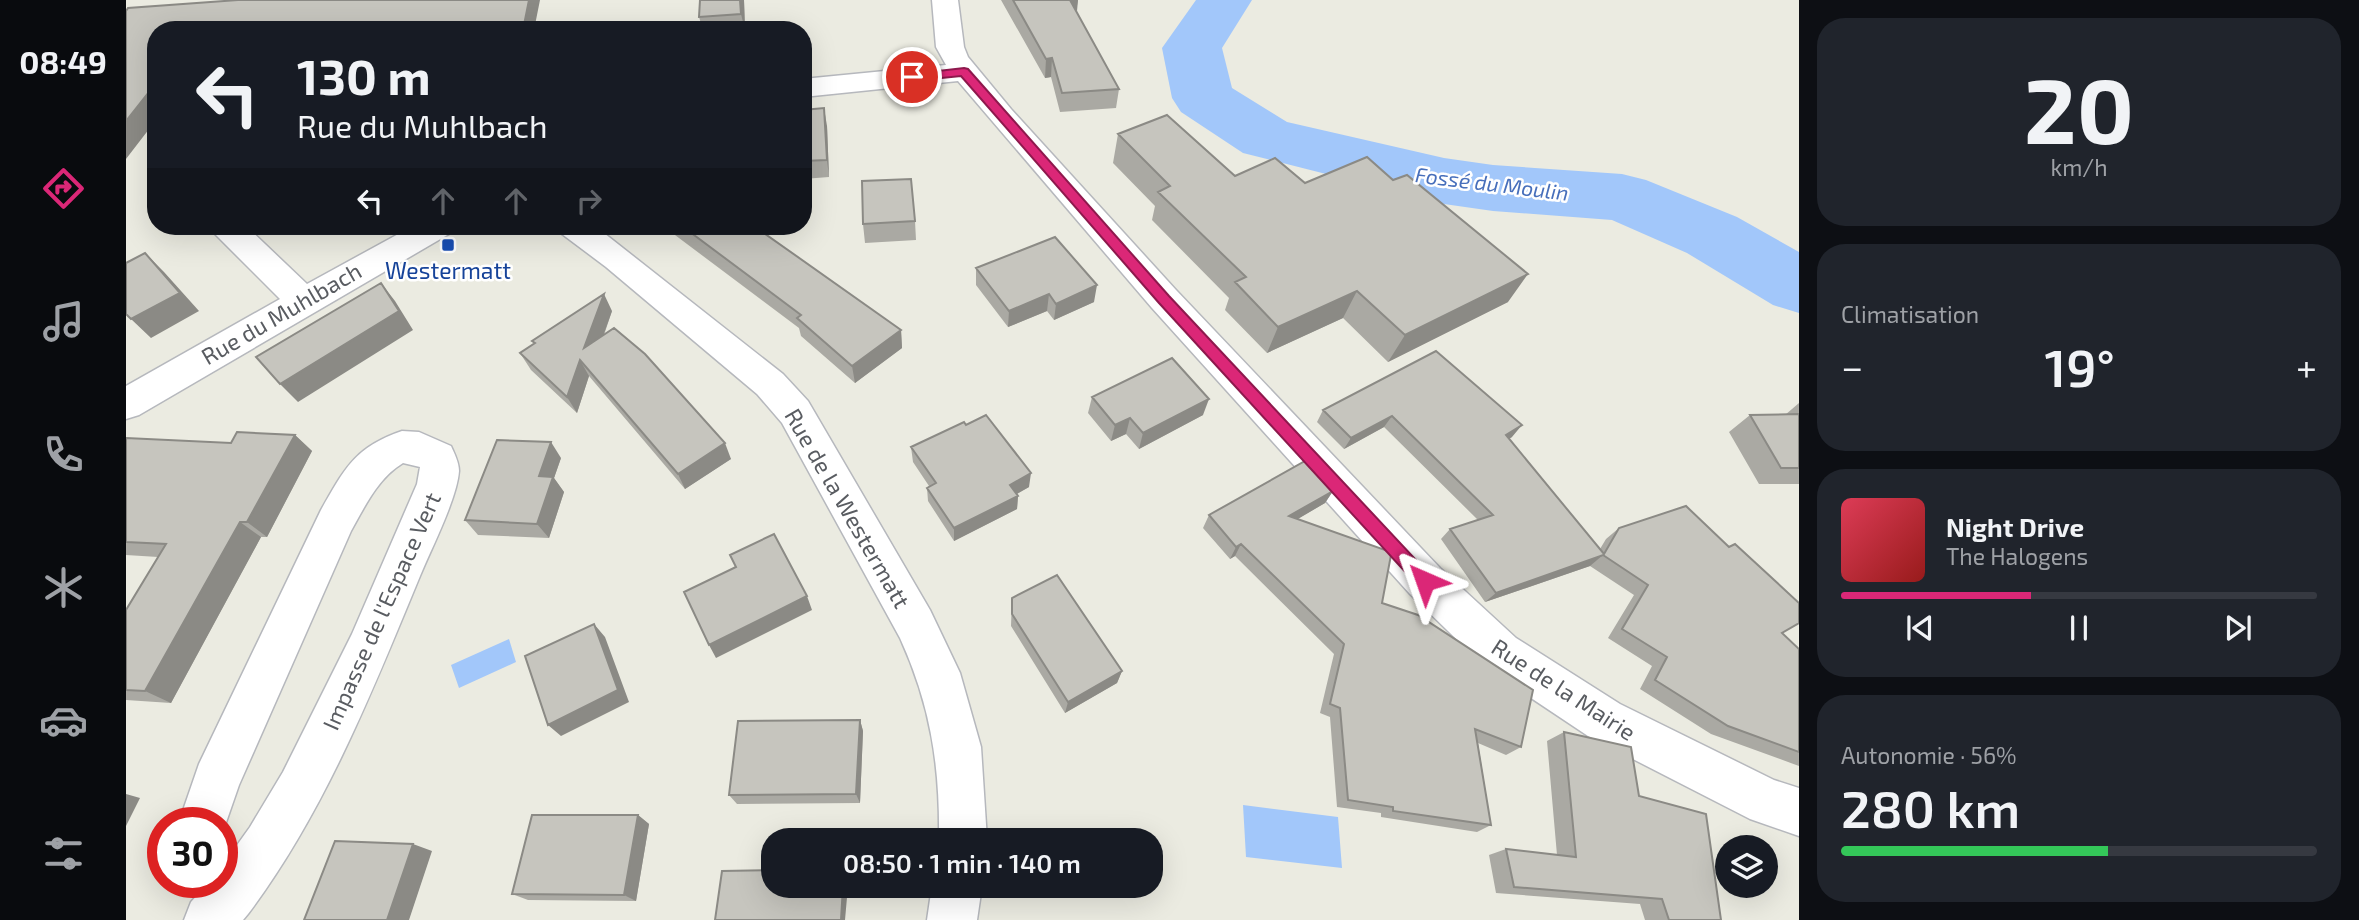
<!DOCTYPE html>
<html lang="fr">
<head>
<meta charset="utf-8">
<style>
  :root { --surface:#171b24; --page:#20242c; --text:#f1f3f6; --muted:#9ea1a6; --line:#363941; --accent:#db2777 }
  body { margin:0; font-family:"Exo 2",sans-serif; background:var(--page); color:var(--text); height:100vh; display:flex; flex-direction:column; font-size:26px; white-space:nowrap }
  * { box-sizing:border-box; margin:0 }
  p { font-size:23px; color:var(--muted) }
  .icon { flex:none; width:38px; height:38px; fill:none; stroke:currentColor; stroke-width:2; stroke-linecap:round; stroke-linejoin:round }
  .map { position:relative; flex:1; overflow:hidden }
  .side { display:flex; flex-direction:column; gap:18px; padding:18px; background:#0d0f14; width:560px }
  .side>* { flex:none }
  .guide { position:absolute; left:21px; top:21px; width:665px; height:214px; border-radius:28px; box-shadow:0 7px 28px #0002; background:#171b24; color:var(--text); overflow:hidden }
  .buttons { position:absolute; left:1589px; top:835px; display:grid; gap:14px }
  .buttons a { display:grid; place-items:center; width:63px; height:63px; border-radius:50%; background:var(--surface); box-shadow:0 7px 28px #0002; font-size:35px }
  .speed { position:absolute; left:21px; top:807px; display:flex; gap:14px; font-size:35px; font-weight:700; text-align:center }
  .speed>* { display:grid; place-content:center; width:91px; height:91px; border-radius:50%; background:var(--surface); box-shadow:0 7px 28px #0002; line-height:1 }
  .speed .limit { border:10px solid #d22; background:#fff; color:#111 }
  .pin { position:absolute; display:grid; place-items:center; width:60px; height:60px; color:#fff; margin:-30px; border:4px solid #fff; border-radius:50%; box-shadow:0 2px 7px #0007 }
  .me { position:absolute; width:77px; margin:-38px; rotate:317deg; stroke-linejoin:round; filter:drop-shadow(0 0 5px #0008) }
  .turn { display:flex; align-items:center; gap:24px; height:147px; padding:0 35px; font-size:32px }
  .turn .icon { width:91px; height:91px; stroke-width:2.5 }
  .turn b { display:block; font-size:49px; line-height:60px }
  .lanes { display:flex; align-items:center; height:66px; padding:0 35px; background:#0003; justify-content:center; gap:35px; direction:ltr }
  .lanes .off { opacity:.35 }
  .big { font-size:52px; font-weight:600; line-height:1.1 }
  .side .card { flex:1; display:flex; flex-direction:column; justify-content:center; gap:10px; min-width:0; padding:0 24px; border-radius:28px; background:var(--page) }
  .side .dial { align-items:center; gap:0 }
  .dial b { font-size:91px; line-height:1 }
  .song { display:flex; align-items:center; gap:21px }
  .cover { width:84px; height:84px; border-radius:10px; background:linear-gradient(135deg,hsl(350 70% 55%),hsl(0 70% 35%)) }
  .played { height:7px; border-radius:4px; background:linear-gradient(90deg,var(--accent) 40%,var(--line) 40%) }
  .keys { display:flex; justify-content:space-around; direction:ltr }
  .heat { display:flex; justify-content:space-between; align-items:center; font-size:38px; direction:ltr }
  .charge { height:10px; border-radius:5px; background:linear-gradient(90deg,#34c759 56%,var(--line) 0) }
  .trip { position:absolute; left:635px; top:828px; width:402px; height:70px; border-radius:28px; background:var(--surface); box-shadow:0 7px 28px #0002; font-weight:600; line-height:70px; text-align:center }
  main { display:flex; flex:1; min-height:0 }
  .tabs { display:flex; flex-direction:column; width:126px; justify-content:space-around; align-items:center; background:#090b0e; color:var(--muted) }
  .tabs .icon { width:49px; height:49px }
  .tabs .selected { color:var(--accent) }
  .tabs b { font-size:32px; color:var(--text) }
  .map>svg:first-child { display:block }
</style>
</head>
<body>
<main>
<nav class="tabs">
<b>08:49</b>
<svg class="icon selected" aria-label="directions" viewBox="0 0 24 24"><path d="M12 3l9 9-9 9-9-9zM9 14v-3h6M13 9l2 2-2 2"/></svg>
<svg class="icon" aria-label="music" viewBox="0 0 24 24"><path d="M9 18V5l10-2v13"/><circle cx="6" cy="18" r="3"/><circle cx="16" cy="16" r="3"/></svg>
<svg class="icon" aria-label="phone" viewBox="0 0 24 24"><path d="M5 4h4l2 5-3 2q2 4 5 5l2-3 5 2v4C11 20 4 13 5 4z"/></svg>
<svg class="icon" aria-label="climate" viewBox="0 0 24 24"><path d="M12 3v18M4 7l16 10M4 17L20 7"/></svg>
<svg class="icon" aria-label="car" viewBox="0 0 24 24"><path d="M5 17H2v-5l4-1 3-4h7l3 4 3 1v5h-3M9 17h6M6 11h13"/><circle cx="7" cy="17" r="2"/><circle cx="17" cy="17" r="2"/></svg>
<svg class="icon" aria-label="filters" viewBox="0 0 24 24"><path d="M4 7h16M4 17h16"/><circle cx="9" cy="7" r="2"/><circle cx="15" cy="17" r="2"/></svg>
</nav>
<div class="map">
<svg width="1673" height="920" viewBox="0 0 1673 920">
  <rect width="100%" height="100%" fill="#ebebe1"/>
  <!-- water -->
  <path fill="#a2c7fa" d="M 383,639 L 390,662 L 333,688 L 325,665 Z
    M 1117,805 L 1212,817 L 1216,868 L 1120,857 Z"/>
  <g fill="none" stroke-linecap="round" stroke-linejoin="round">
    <!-- river -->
    <path fill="#a2c7fa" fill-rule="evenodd" d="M 1070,0 L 1126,0 L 1096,48 L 1106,88 L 1161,122 L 1318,158 L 1367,165 L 1496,174 L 1520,180 L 1611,217 L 1673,252 L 1673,313 L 1647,305 L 1561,253 L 1486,220 L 1367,211 L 1318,204 L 1117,153 L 1055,112 L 1046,98 L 1036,48 Z"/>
    <!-- street casing -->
    <g stroke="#b6b8bd" stroke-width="3">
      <path id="street" d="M 806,0 L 832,0 L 838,47 L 842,57 L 885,109 L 1050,290 L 1314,568 L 1390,638 L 1494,704 L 1648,780 L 1673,788 L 1673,836 L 1624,819 L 1462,736 L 1360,668 L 1284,594 L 1026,308 L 832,81 L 677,97 L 677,79 L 820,65 L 810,47 Z
        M 84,226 L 120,226 L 181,284 L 287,226 L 328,226 L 323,234 L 13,415 L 0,419 L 0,386 L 154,299 L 89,234 Z
        M 431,226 L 469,226 L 657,374 L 682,401 L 804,610 L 834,673 L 855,747 L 861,840 L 813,840 C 814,766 805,706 774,638 L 656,423 L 631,394 L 480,267 L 436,234 Z
        M 276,431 L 293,432 L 325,446 C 328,453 333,462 333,471 C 331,499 305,549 294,576 C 246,692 198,813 122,914 L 117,920 L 58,920 L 65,902 L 83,882 L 96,882 L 96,866 L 124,827 L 157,772 L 226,634 L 291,484 L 294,467 L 277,463 C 252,478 239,506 225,531 L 113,785 L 96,834 L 96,822 L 53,822 L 73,764 L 195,510 C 219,468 229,447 276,431 Z
        M 806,886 L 856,886 L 851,920 L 801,920 Z"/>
    </g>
    <!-- street -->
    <use href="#street" fill="#fff" fill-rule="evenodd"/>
  </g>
  <!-- wall -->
  <path fill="#aaa9a3" d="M 574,0 L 618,0 L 619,30 L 577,30 L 573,17 Z
    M 875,0 L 952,0 L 950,11 L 993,89 L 990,108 L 934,112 L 925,77 L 919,78 Z
    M 677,110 L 701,126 L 703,177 L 677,179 Z
    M 992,134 L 1109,176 L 1179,183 L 1382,302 L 1262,362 L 1217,318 L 1141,353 L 1099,310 L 1103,298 L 1026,220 L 1029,206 L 987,163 Z
    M 789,221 L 790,240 L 739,243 L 737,224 Z
    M 537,226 L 628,226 L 775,330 L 776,348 L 729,383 L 675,336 L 673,328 Z
    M 850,268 L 968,302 L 928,320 L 921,311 L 882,327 L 850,285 Z
    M 486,311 L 478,335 L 605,459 L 559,489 L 463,376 L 451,413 L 405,370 L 394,353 L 408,344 L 406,341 Z
    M 1310,351 L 1386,437 L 1383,439 L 1474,549 L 1480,539 L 1493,528 L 1656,633 L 1673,649 L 1673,766 L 1585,734 L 1514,689 L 1526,666 L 1482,638 L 1508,595 L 1464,566 L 1359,602 L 1315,539 L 1324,529 L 1352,520 L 1258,427 L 1218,449 L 1191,422 L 1197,410 Z
    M 966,397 L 1077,415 L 1013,449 L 1000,434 L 985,441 L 962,413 Z
    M 1673,403 L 1673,484 L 1633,484 L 1603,432 L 1624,415 L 1659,415 Z
    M 169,435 L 186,451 L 141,537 L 135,537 L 45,703 L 0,700 L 0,610 L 32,557 L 0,555 L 0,438 L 105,443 Z
    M 785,447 L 903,487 L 891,494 L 892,496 L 891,509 L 828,541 L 802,501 L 801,488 L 803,486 L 787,462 Z
    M 435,458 L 428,478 L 438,492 L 423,538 L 352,535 L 339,520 Z
    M 1207,491 L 1199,503 L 1171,519 L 1256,603 L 1395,747 L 1380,755 L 1352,743 L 1365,825 L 1351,832 L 1255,817 L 1255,813 L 1211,807 L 1204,717 L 1194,713 L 1208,654 L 1109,556 L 1104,559 L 1077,528 L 1083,515 Z
    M 886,598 L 996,671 L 991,683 L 939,713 L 885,626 Z
    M 734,720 L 737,731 L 734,803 L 611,804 L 603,795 Z
    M 1438,732 L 1513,796 L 1595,920 L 1519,920 L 1514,904 L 1370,893 L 1363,855 L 1380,849 L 1431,855 L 1421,741 Z
    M 512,815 L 523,824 L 510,901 L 402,900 L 386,894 Z"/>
  <!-- shaded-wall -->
  <path fill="#8b8a85" d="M 403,0 L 414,0 L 408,30 L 397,30 Z
    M 614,0 L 618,0 L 619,30 L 615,14 Z
    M 940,0 L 952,0 L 951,11 Z
    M 926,58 L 925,77 L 919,78 L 920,59 Z
    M 30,83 L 30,120 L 0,159 L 0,121 Z
    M 698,108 L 701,126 L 703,177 L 701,160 Z
    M 205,226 L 219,226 L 209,231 Z
    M 19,253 L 38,272 L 73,311 L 25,338 L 5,319 Z
    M 1402,274 L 1382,302 L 1262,362 L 1279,335 Z
    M 255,283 L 269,301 L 287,330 L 172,402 L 154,384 Z
    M 971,285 L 968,302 L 928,320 L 930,304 Z
    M 1231,291 L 1217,318 L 1141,353 L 1152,327 Z
    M 478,294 L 486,311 L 467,364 L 458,348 Z
    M 923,294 L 921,311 L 882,327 L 883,311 Z
    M 775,330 L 776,348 L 729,383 L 726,366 Z
    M 454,360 L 463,376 L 451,413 L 441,397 Z
    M 1083,399 L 1077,415 L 1013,449 L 1017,433 Z
    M 1266,416 L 1258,427 L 1218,449 L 1225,438 Z
    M 1004,418 L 1000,434 L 985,441 L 989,425 Z
    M 1396,425 L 1386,437 L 1370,446 L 1380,435 Z
    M 169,435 L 186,451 L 141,537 L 121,522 Z
    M 425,442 L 435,458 L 428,478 L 438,492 L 423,538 L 411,524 L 413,476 Z
    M 599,443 L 605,459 L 559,489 L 552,474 Z
    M 905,473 L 903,487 L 883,498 L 884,485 Z
    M 1207,491 L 1199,503 L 1155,529 L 1163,516 Z
    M 892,496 L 891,509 L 828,541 L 828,528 Z
    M 114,522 L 135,537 L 45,703 L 19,691 Z
    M 1115,544 L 1109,556 L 1104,559 L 1110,547 Z
    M 1477,555 L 1464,566 L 1359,602 L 1370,593 Z
    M 681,596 L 686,610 L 590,658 L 583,645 Z
    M 468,624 L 479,637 L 503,702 L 435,736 L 422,725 Z
    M 996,671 L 991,683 L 939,713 L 942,702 Z
    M 734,720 L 737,731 L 734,803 L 730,794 Z
    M 0,794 L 14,798 L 0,826 Z
    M 512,815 L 523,824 L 510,901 L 498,895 Z
    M 287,844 L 306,851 L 283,920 L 261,920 Z
    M 717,886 L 722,886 L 719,920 L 715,920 Z"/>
  <!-- building -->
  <path fill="#c6c5be" stroke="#8b8a85" stroke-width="2" d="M 112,0 L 403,0 L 397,30 L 30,30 L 30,83 L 0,121 L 0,11 L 2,8 Z
    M 574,0 L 614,0 L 615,14 L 573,17 Z
    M 887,0 L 944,0 L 993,89 L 936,93 L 926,58 L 920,59 Z
    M 698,108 L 701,160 L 677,161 L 677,110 Z
    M 1041,115 L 1109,176 L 1149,158 L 1179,183 L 1241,157 L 1267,180 L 1281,175 L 1402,274 L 1279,335 L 1231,291 L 1152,327 L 1109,282 L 1120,277 L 1032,192 L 1044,186 L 992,134 Z
    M 785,179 L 789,221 L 737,224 L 736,181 Z
    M 556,226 L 628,226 L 775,330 L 726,366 L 671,318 L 675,315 Z
    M 929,237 L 971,285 L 930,304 L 923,294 L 883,311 L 850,268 Z
    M 19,253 L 54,293 L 5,319 L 0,314 L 0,263 Z
    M 255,283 L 273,311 L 154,384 L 130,357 Z
    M 478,294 L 458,348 L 488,328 L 519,354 L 599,443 L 552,474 L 454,360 L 441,397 L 394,353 L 409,343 L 406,341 Z
    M 1310,351 L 1396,425 L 1380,435 L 1478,554 L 1493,528 L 1560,506 L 1603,547 L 1609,544 L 1673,603 L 1673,623 L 1656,633 L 1673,649 L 1673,752 L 1602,726 L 1529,680 L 1541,657 L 1496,629 L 1522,585 L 1477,555 L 1370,593 L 1324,529 L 1367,515 L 1266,416 L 1225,438 L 1197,410 Z
    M 1046,358 L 1083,399 L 1017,433 L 1004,418 L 989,425 L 966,397 Z
    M 1673,414 L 1673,468 L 1655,468 L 1624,415 Z
    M 860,415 L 905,473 L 884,485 L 892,496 L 828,528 L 801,488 L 810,483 L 785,447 L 838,422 L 840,425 Z
    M 111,432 L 169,435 L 121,522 L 114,522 L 19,691 L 0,690 L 0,610 L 40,544 L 0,542 L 0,438 L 105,443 Z
    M 371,440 L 425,442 L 413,476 L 427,477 L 411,524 L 339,520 Z
    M 1179,461 L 1207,491 L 1163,516 L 1262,551 L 1265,555 L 1256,603 L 1292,615 L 1407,690 L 1395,747 L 1349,729 L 1365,825 L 1267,811 L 1267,807 L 1222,800 L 1214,708 L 1204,704 L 1218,644 L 1115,544 L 1110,547 L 1083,515 Z
    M 648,534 L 681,596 L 583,645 L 558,592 L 610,567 L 604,555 Z
    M 931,575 L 996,671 L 942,702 L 886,614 L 886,598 Z
    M 468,624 L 492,690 L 422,725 L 399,656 Z
    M 734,720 L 730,794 L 603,795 L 612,721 Z
    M 1438,732 L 1505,747 L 1513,796 L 1580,814 L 1595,920 L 1543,920 L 1536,899 L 1388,887 L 1380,849 L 1450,857 Z
    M 406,815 L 512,815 L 498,895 L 386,894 Z
    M 209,841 L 287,844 L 261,920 L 178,920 Z
    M 648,870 L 648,886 L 717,886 L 715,920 L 589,920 L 596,871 Z"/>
  <!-- route -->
  <path fill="#db2777" stroke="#8e194d" stroke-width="2" d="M 838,68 L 842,69 L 1043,296 L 1305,576 L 1308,581 L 1305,587 L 1299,589 L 1293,587 L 1033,303 L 835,76 L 786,81 L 781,77 L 786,74 Z"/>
  <!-- markers -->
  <rect fill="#1a4fb4" stroke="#fff" stroke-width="2.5" x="315" y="238" width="14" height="14" rx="3.5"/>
  <g text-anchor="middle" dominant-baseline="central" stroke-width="5" stroke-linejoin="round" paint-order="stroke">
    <!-- far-water labels -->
    <g font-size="21" font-style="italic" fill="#476fbb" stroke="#fff">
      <text transform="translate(1366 183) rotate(7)">Fossé du Moulin</text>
    </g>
    <!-- transit labels -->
    <g font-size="23" fill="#164399" stroke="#fff">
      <text x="322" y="270">Westermatt</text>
    </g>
    <!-- street labels -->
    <g font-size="23" fill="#595c61" stroke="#fff">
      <text transform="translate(155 313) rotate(-30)">Rue du Muhlbach</text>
      <text transform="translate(722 508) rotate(60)">Rue de la Westermatt</text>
      <text transform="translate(255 611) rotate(-66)">Impasse de l'Espace Vert</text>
      <text transform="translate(1438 689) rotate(33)">Rue de la Mairie</text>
    </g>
  </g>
</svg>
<div class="buttons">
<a><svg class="icon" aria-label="layers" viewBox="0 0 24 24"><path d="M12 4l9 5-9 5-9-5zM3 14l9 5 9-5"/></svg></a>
</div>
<div class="speed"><div class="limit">30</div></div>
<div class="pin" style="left:786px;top:77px;background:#d93025"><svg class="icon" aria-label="arrive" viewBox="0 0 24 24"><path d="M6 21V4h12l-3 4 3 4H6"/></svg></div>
<svg class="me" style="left:1299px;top:581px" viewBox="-20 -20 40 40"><path d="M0-17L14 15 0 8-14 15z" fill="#db2777" stroke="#fff" stroke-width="4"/></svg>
<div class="trip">08:50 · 1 min · 140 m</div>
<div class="guide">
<div class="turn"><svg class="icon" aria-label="left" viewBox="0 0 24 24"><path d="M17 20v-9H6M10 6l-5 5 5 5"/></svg><div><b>130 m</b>Rue du Muhlbach</div></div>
<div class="lanes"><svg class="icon" aria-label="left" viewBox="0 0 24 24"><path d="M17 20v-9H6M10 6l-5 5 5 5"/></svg><svg class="icon off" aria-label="ahead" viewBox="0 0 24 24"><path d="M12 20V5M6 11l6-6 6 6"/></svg><svg class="icon off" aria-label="ahead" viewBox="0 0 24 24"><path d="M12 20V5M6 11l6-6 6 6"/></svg><svg class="icon off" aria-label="right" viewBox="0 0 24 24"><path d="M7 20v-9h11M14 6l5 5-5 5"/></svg></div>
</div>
</div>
<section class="side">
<div class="card dial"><b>20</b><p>km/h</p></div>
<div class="card"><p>Climatisation</p>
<div class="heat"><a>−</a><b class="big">19°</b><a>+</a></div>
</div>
<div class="card">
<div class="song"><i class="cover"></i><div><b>Night Drive</b><p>The Halogens</p></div></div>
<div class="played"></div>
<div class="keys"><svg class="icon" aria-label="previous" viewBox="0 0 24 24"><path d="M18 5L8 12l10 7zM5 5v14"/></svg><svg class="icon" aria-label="pause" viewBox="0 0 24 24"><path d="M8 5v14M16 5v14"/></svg><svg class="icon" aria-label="next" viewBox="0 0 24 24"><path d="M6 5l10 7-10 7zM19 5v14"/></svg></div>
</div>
<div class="card"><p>Autonomie · 56%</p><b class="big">280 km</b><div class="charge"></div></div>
</section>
</main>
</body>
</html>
